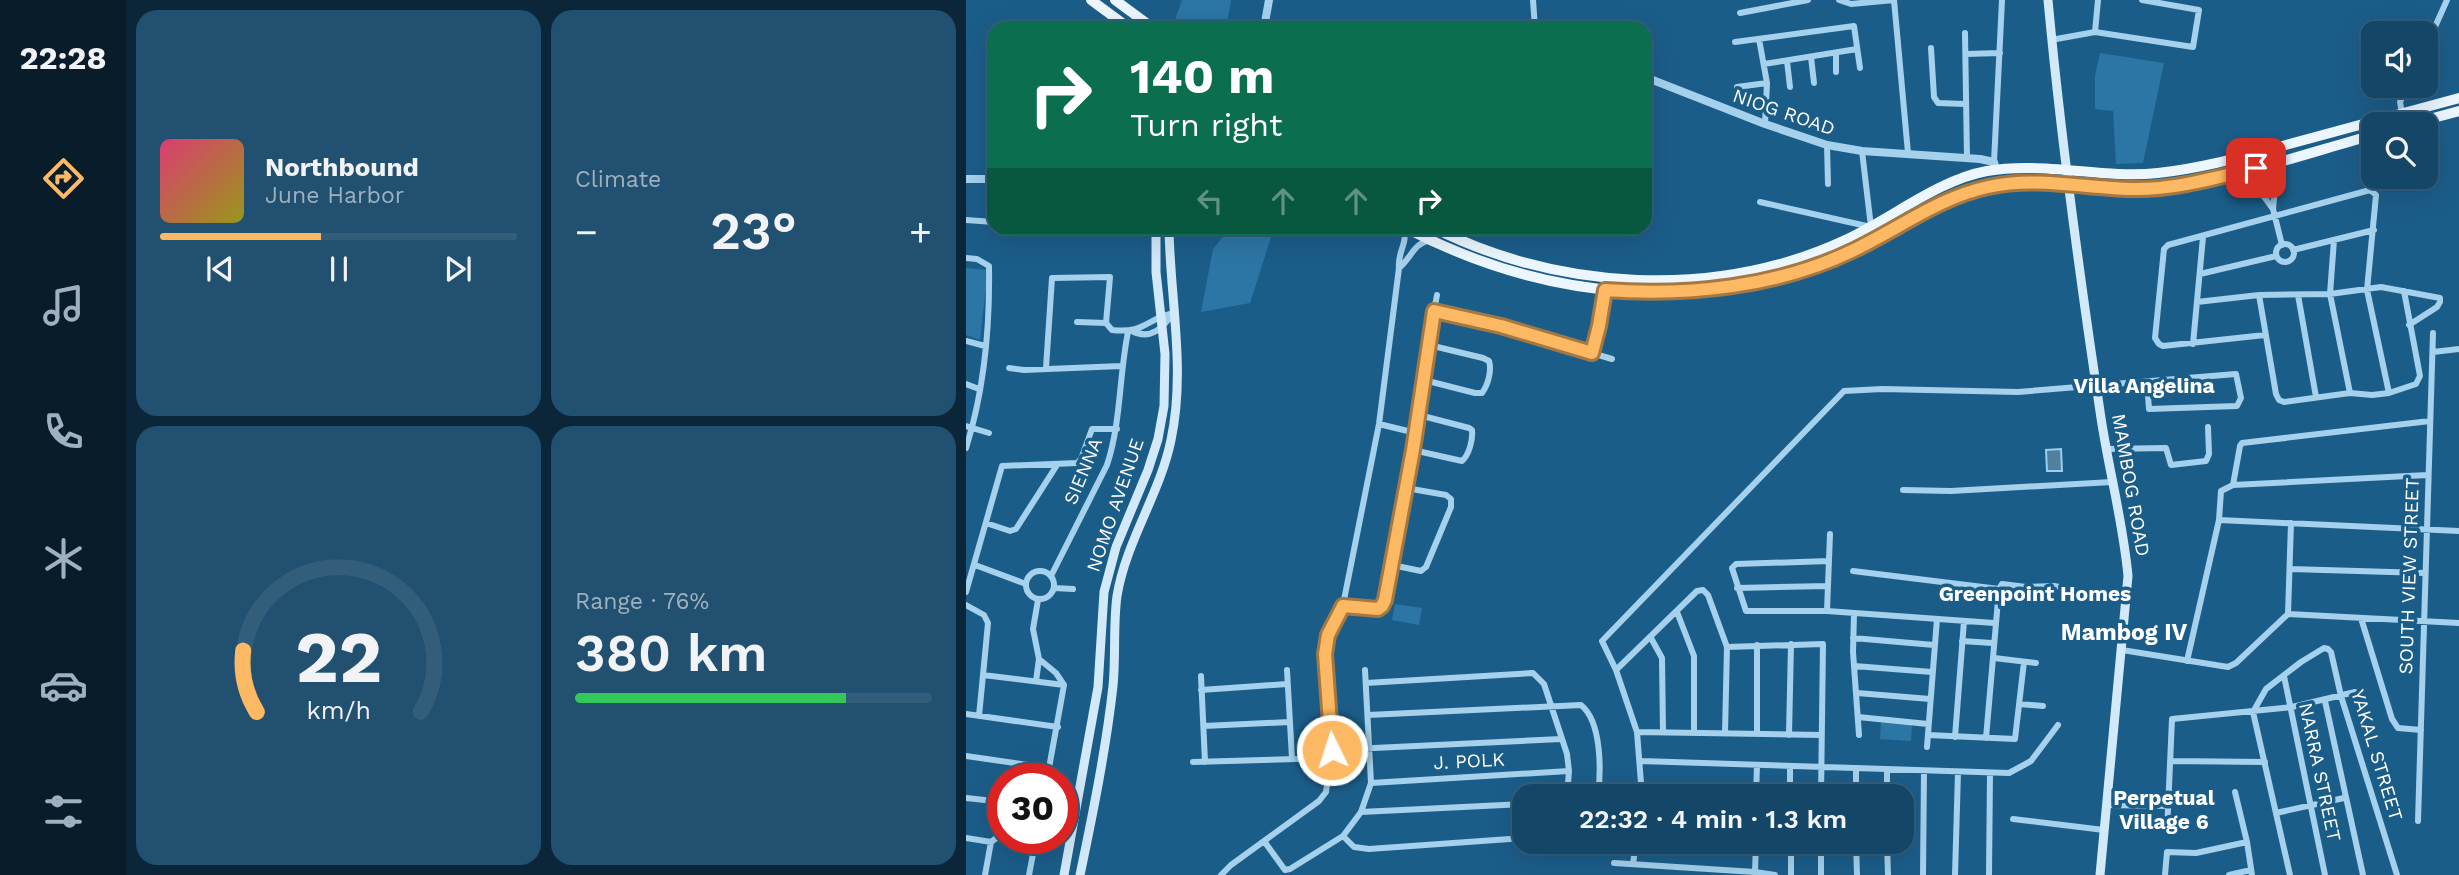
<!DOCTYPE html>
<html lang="en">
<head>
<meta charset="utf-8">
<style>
  :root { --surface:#144667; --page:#215070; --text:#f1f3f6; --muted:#9db1c0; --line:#335e7b; --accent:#fdb863 }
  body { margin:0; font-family:"Work Sans",sans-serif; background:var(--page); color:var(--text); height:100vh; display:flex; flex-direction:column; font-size:26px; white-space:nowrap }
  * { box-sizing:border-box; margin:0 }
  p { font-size:23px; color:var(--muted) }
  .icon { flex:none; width:38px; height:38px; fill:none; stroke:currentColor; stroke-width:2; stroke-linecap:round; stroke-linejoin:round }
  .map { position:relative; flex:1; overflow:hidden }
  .details { display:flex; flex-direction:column; gap:10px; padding:10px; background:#0b2639; width:840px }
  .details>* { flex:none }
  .banner { position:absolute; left:21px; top:21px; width:665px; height:214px; border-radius:21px; box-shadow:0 7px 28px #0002,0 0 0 2px var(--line); background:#0b6e4f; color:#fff; overflow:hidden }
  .controls { position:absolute; left:1395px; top:21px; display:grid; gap:14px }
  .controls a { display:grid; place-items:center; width:77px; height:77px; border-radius:14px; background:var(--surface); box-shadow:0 7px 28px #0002,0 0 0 2px var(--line); font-size:35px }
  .speed { position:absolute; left:21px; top:763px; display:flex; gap:14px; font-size:35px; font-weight:700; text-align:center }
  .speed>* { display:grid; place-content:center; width:91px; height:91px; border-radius:50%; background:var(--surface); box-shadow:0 7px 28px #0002,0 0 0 2px var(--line); line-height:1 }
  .speed .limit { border:10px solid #d22; background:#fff; color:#111 }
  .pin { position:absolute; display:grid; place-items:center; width:60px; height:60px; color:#fff; margin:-30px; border-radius:14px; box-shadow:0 4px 10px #0006 }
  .me { position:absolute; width:77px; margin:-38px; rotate:356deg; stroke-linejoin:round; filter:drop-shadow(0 0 5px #0008) }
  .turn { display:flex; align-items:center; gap:24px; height:147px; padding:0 28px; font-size:32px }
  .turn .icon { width:91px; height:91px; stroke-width:2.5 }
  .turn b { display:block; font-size:49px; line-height:60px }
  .lanes { display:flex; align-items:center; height:66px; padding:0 28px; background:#0003; justify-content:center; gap:35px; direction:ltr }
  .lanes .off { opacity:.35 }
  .big { font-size:52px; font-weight:600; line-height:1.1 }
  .details .widget { flex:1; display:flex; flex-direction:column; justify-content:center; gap:10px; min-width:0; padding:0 24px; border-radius:21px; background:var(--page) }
  .details .dial { align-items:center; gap:0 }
  .dial svg { height:182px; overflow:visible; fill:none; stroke:var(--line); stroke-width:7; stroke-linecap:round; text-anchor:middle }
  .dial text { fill:var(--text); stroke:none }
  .song { display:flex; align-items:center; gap:21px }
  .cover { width:84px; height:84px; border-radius:10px; background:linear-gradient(135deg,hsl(340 70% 55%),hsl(60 70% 35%)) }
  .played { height:7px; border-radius:4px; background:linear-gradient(90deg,var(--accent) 45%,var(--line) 45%) }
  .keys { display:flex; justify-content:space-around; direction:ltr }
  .heat { display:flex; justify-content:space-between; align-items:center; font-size:38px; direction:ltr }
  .charge { height:10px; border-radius:5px; background:linear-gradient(90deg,#34c759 76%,var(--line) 0) }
  .details .tiles { flex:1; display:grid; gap:10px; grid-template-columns:repeat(2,1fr) }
  .trip { position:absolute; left:546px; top:784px; width:402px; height:70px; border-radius:21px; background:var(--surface); box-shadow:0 7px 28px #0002,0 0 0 2px var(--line); font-weight:600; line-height:70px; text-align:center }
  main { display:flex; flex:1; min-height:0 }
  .menu { display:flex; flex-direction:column; width:126px; justify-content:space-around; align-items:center; background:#081c29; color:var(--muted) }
  .menu .icon { width:49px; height:49px }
  .menu .on { color:var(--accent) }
  .menu b { font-size:32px; color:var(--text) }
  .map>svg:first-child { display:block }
</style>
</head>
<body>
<main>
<nav class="menu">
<b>22:28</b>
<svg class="icon on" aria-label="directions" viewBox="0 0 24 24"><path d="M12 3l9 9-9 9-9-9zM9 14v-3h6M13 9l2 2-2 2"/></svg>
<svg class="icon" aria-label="music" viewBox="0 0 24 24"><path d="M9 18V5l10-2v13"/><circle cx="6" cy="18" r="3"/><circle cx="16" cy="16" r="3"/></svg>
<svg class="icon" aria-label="phone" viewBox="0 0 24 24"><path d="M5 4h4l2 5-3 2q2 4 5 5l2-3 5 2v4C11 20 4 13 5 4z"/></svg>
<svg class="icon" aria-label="climate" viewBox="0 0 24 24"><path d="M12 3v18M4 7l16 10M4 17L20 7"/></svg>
<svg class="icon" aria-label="car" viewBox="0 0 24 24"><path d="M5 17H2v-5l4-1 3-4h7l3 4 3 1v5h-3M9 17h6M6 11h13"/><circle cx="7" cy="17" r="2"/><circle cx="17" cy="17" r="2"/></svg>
<svg class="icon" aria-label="filters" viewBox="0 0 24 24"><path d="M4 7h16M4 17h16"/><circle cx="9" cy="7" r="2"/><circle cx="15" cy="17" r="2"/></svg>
</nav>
<section class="details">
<div class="tiles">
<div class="widget">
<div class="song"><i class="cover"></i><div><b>Northbound</b><p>June Harbor</p></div></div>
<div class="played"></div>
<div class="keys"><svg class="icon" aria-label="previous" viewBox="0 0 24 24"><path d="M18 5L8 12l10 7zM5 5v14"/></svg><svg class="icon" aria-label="pause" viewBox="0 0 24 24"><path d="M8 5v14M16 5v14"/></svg><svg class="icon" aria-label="next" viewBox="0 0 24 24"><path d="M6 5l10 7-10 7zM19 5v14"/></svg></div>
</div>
<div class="widget"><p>Climate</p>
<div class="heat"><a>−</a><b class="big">23°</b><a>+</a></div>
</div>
<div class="widget dial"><svg viewBox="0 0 100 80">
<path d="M14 69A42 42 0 1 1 86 69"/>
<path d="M14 69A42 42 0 0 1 8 42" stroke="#fdb863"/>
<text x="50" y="56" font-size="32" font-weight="700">22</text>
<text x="50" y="72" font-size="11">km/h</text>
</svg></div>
<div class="widget"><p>Range · 76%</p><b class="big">380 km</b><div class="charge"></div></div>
</div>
</section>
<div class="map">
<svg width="1493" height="875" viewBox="0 0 1493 875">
  <rect width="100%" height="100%" fill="#1b5d89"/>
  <!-- green -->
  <path fill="#2c76a5" d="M 216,0 L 265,0 L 262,19 L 277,28 L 206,28 Z
    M 1134,53 L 1198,63 L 1177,163 L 1150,164 L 1147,111 L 1129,109 L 1129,76 Z
    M 264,228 L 308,228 L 284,303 L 235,312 L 247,249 Z
    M 0,268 L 22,270 L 14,340 L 0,335 Z
    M 429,604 L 456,608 L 453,625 L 426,620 Z
    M 915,722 L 946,724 L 945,741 L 914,739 Z"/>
  <!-- water -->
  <path fill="#51809f" stroke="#98ceee" stroke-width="2" d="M 1095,449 L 1096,471 L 1081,471 L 1080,450 Z"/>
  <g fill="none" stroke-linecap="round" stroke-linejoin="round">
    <!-- minor -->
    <path stroke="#a5d1ec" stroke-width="6" d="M 567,0 L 569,28
      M 873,0 L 885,4 L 928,0
      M 928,0 L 942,153
      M 774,13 L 842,0
      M 1129,32 L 1132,0
      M 999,33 L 1001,159
      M 793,39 L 801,83 L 799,124
      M 1085,40 L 1129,32 L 1227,47 L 1233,10 L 1176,0
      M 769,42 L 888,26 L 894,68
      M 1460,47 L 1481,0
      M 965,48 L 968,97 L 972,103 L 999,104
      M 870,53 L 870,72
      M 1000,54 L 1034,53
      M 845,57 L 848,83
      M 821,61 L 824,87
      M 798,64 L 891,49
      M 771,87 L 801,83
      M 1438,124 L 1434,102 L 1442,86
      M 861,145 L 862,184
      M 1028,162 L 1036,0
      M 1302,164 L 1309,188 L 1307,209
      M 1290,168 L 1296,194 L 1307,209 L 1316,245
      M 794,202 L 905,227 L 896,151
      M 0,220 L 28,222
      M 1368,240 L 1364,294 L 1384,393
      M1310 253a9 9 0 1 1 18 0a9 9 0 1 1-18 0Z
      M 1327,250 L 1408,230
      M 0,258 L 11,259 L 23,266 C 24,326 18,391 0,448
      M 433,268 C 446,257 447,244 464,240
      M 1234,274 L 1310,256
      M 1293,295 L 1310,394 L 1313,400 L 1318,402 L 1384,393 L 1406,395 L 1423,393 L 1450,384 L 1454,376 L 1438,291
      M 1332,295 L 1350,397
      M 1231,302 L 1293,295 L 1364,294 L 1415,287 L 1474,298 L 1474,302 L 1471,307 L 1443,325
      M 468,311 L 471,295
      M 111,322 L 140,323
      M 166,331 C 185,341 197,327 207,314
      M 1299,335 L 1197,346 L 1193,344 L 1189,338 L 1198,249 L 1202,245 L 1404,190 L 1410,195 L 1401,290 L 1423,393
      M 0,341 L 19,346
      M 1227,344 L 1237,237
      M 1467,352 L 1493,349
      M 626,353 L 639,290
      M 43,368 L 58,370 L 155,366
      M 80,368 L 86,278 L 144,277 L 140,323 L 146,330 C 179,334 181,318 208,313
      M 458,380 L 509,393 L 516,393 C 522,385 526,370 523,361 L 517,358 L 463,345
      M 0,384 L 13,389
      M 413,424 L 450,433
      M 0,426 L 23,433
      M 1140,449 L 1200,448 L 1205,465 L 1240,461 L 1243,454 L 1242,427
      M 447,450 L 496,461 C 503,455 507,440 506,430 L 503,428 L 453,415
      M 1267,485 L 1274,446 L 1276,443 L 1464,421
      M 937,490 L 985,491 L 1146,482
      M 1253,520 L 1493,531
      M 20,523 L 44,531 L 50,529 L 91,465
      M 863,561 L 770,564 L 766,568 L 780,611 L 861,611 L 1028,623
      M 9,565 L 60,584
      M 426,565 L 455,571 L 460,567 L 485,507 L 485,499 L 480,495 L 440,488
      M 1324,569 L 1458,573
      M60 585a14 14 0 1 1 28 0a14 14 0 1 1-28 0Z
      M 887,571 L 1033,589 L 1036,584 L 1060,587 L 1088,586 L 1160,599
      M 85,576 L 141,465 C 155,423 153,376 162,332
      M 88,588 L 107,589
      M 771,588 L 862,586
      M 0,592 L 36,466 L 111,463 L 115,459 L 126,429 L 151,429
      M 0,605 L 18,615 L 22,623 L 17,675 L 98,685
      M 377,605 L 412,609 L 416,606 L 419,600 L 447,450 L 468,311 L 535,326 L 646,359
      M 861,611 L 864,534
      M 711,612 L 728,656 L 728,732
      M 888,614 L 887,652 L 893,735
      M 1322,614 L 1325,523
      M 1395,618 L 1426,719 L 1432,728 L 1455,730
      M 685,638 L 696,658 L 697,731
      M 887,638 L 968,645
      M 996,641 L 1026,643
      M 761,647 L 857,644 L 855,796
      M 1156,650 L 1262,667 L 1270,663 L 1322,614 L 1493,623
      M 1028,658 L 1070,663
      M 73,659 L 90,673 L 98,685 L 81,779
      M 1221,661 L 1253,520 L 1255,491 L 1267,485 L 1461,475
      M 888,666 L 966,672
      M 321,670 L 326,758
      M 650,670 L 731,591 L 737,590 L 742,595 L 761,647 L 759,733
      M 235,676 L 239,762
      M 1318,676 L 1359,875
      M 70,681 L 73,659 L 67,629 L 72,600
      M 400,683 L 567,673 L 578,684 L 601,754 L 603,771 L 601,796
      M 235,690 L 321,684
      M 891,693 L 964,699
      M 1359,701 L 1397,875
      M 1053,704 L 1077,706
      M 0,714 L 92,727
      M 402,715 L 615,705 C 636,722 635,771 632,796
      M 13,716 L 17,675
      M 892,717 L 962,724
      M 238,726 L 323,722
      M 671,732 L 855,735
      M 791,734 L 791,645
      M 823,735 L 825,644
      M 962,735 L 1049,739 L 1058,662
      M 989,737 L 998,621
      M 1020,738 L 1033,589
      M 961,747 L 971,619
      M 366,750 L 595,739
      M 0,756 L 83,768
      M 675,761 L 1043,773 L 1065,761 L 1092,725
      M 1204,761 L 1299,762
      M 227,762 L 365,758
      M 824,766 L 824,796
      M 890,768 L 890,796
      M 921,770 L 921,796
      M 405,783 L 603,771
      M 1269,792 L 1281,842 L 1286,875
      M 676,796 L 671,732 L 650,670 L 636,641 L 878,391 L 916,389 L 1052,392 L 1270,374 L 1275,398 L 1271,406 L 1183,409 L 1181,382
      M 790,796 L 791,765
      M 0,798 L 37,802
      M 1202,800 L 1239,803
      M 1140,805 L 1202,806
      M 395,812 L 558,804
      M 1310,813 L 1378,798
      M 1047,819 L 1138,830
      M 1452,821 L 1467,333
      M 1201,832 L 1206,719 L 1326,707 L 1389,692
      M 377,836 L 388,847 L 403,849 L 558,838
      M 0,838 L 25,842 L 37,833
      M 298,841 L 319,870 L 324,869 L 377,836 L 395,812 L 405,783 L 399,670
      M 825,842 L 825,875
      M 855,842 L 855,875
      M 890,842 L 891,875
      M 921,842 L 922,875
      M 627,848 L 628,842
      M 648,863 L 789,872 L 809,875
      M 667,864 L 670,842
      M 789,872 L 790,842
      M 19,875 L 25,842
      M 63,875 L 70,838
      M 255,875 L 265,865 L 353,801 L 360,792 L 366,750 L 358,654 L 362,635 L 377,605 L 413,424 L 433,268 C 431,252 443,242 437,228
      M 957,875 L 958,771
      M 989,875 L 992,772
      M 1023,875 L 1024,773
      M 1199,875 L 1201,852 L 1230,853 L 1281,842
      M 1263,875 L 1285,870
      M 1324,875 L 1287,712 L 1300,689 L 1335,662 L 1358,648 L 1362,649 L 1365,652 L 1375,696 L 1431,875"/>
    <!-- tertiary -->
    <path stroke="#a5d1ec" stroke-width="8" d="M 298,28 L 303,0
      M 679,77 L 799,124 L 861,145 L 896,151 L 1014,159 L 1028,162 L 1030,170
      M 0,179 L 28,179"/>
    <!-- secondary -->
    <path stroke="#d2e9f9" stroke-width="9" d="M 1082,0 C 1095,140 1114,279 1135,418 C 1143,471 1157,522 1162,576 L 1134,875
      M 98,875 L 132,687 L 138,592 L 150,547 L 182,470 L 192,439 L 198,406 L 199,354 L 190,272 L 190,228
      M 114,875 C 127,813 140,749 147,686 C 150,656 147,625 151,596 C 160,541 194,494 205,440 C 220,370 204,298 203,228"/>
    <!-- primary -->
    <path stroke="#ebf6ff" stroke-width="10" d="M 125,0 L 163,28
      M 149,0 L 187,28
      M 1445,124 L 1493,111
      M 440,228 C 578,300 738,317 884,252 C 930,232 972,198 1022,187 C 1072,175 1125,192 1175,189 C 1254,184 1331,156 1407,135
      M 468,228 C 593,290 748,300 877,241 C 924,220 971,180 1021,171 C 1077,161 1135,179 1192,173 C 1239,168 1282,155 1327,143 C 1383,128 1438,113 1493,98"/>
  </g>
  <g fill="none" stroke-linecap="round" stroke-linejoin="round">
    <!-- route casing -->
    <g stroke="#a47840" stroke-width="18">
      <path id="route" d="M 366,750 L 359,654 L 362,635 L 377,606 L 412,609 L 416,606 L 419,600 L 447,450 L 468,311 L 535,326 L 626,353 L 633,326 L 639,290 C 722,296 812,287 888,250 C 932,229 974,197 1022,187 C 1068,176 1118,188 1165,189 C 1207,190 1249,178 1290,168"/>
    </g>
    <!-- route -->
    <use href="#route" stroke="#fdb863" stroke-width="12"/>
  </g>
  <g text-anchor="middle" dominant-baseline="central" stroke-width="7" stroke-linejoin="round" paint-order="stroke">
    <!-- street labels -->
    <g font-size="19" fill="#fff" stroke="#1b5d89">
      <text transform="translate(818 112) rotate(19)">NIOG ROAD</text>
      <text transform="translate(117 471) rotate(-67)">SIENNA</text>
      <text transform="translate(1165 485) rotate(80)">MAMBOG ROAD</text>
      <text transform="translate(149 505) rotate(-71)">NOMO AVENUE</text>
      <text transform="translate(1443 576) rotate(-88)">SOUTH VIEW STREET</text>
      <text transform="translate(1411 755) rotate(73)">YAKAL STREET</text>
      <text transform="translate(503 761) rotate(-3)">J. POLK</text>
      <text transform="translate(1354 772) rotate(78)">NARRA STREET</text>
    </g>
    <!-- neighbourhood labels -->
    <g font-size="21" font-weight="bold" fill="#fff" stroke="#1b5d89">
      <text x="1178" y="385">Villa Angelina</text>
      <text x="1069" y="593">Greenpoint Homes</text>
      <text x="1198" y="797">Perpetual<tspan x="1198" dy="24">Village 6</tspan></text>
    </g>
    <!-- quarter labels -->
    <g font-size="23" font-weight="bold" fill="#fff" stroke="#1b5d89">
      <text x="1158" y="632">Mambog IV</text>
    </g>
  </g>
</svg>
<div class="controls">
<a><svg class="icon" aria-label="sound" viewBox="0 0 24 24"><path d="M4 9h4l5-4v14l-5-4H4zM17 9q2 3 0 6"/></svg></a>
<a><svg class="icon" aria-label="search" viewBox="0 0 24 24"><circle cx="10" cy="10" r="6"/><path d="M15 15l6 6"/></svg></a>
</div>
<div class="speed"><div class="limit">30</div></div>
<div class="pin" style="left:1290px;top:168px;background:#d93025"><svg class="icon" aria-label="arrive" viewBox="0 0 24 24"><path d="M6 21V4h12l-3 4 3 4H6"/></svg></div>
<svg class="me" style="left:366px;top:750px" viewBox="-20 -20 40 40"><circle r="17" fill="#fdb863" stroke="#fff" stroke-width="3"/><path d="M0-11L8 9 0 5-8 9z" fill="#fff"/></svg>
<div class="trip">22:32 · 4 min · 1.3 km</div>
<div class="banner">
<div class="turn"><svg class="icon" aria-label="right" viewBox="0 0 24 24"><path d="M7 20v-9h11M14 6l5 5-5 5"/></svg><div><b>140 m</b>Turn right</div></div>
<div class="lanes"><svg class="icon off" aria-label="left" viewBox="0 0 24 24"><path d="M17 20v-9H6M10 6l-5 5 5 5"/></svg><svg class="icon off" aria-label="ahead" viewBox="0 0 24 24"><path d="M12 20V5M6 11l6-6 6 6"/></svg><svg class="icon off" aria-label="ahead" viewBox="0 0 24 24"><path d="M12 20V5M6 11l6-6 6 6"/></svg><svg class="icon" aria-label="right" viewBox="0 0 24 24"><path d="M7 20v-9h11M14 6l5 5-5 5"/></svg></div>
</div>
</div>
</main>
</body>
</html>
